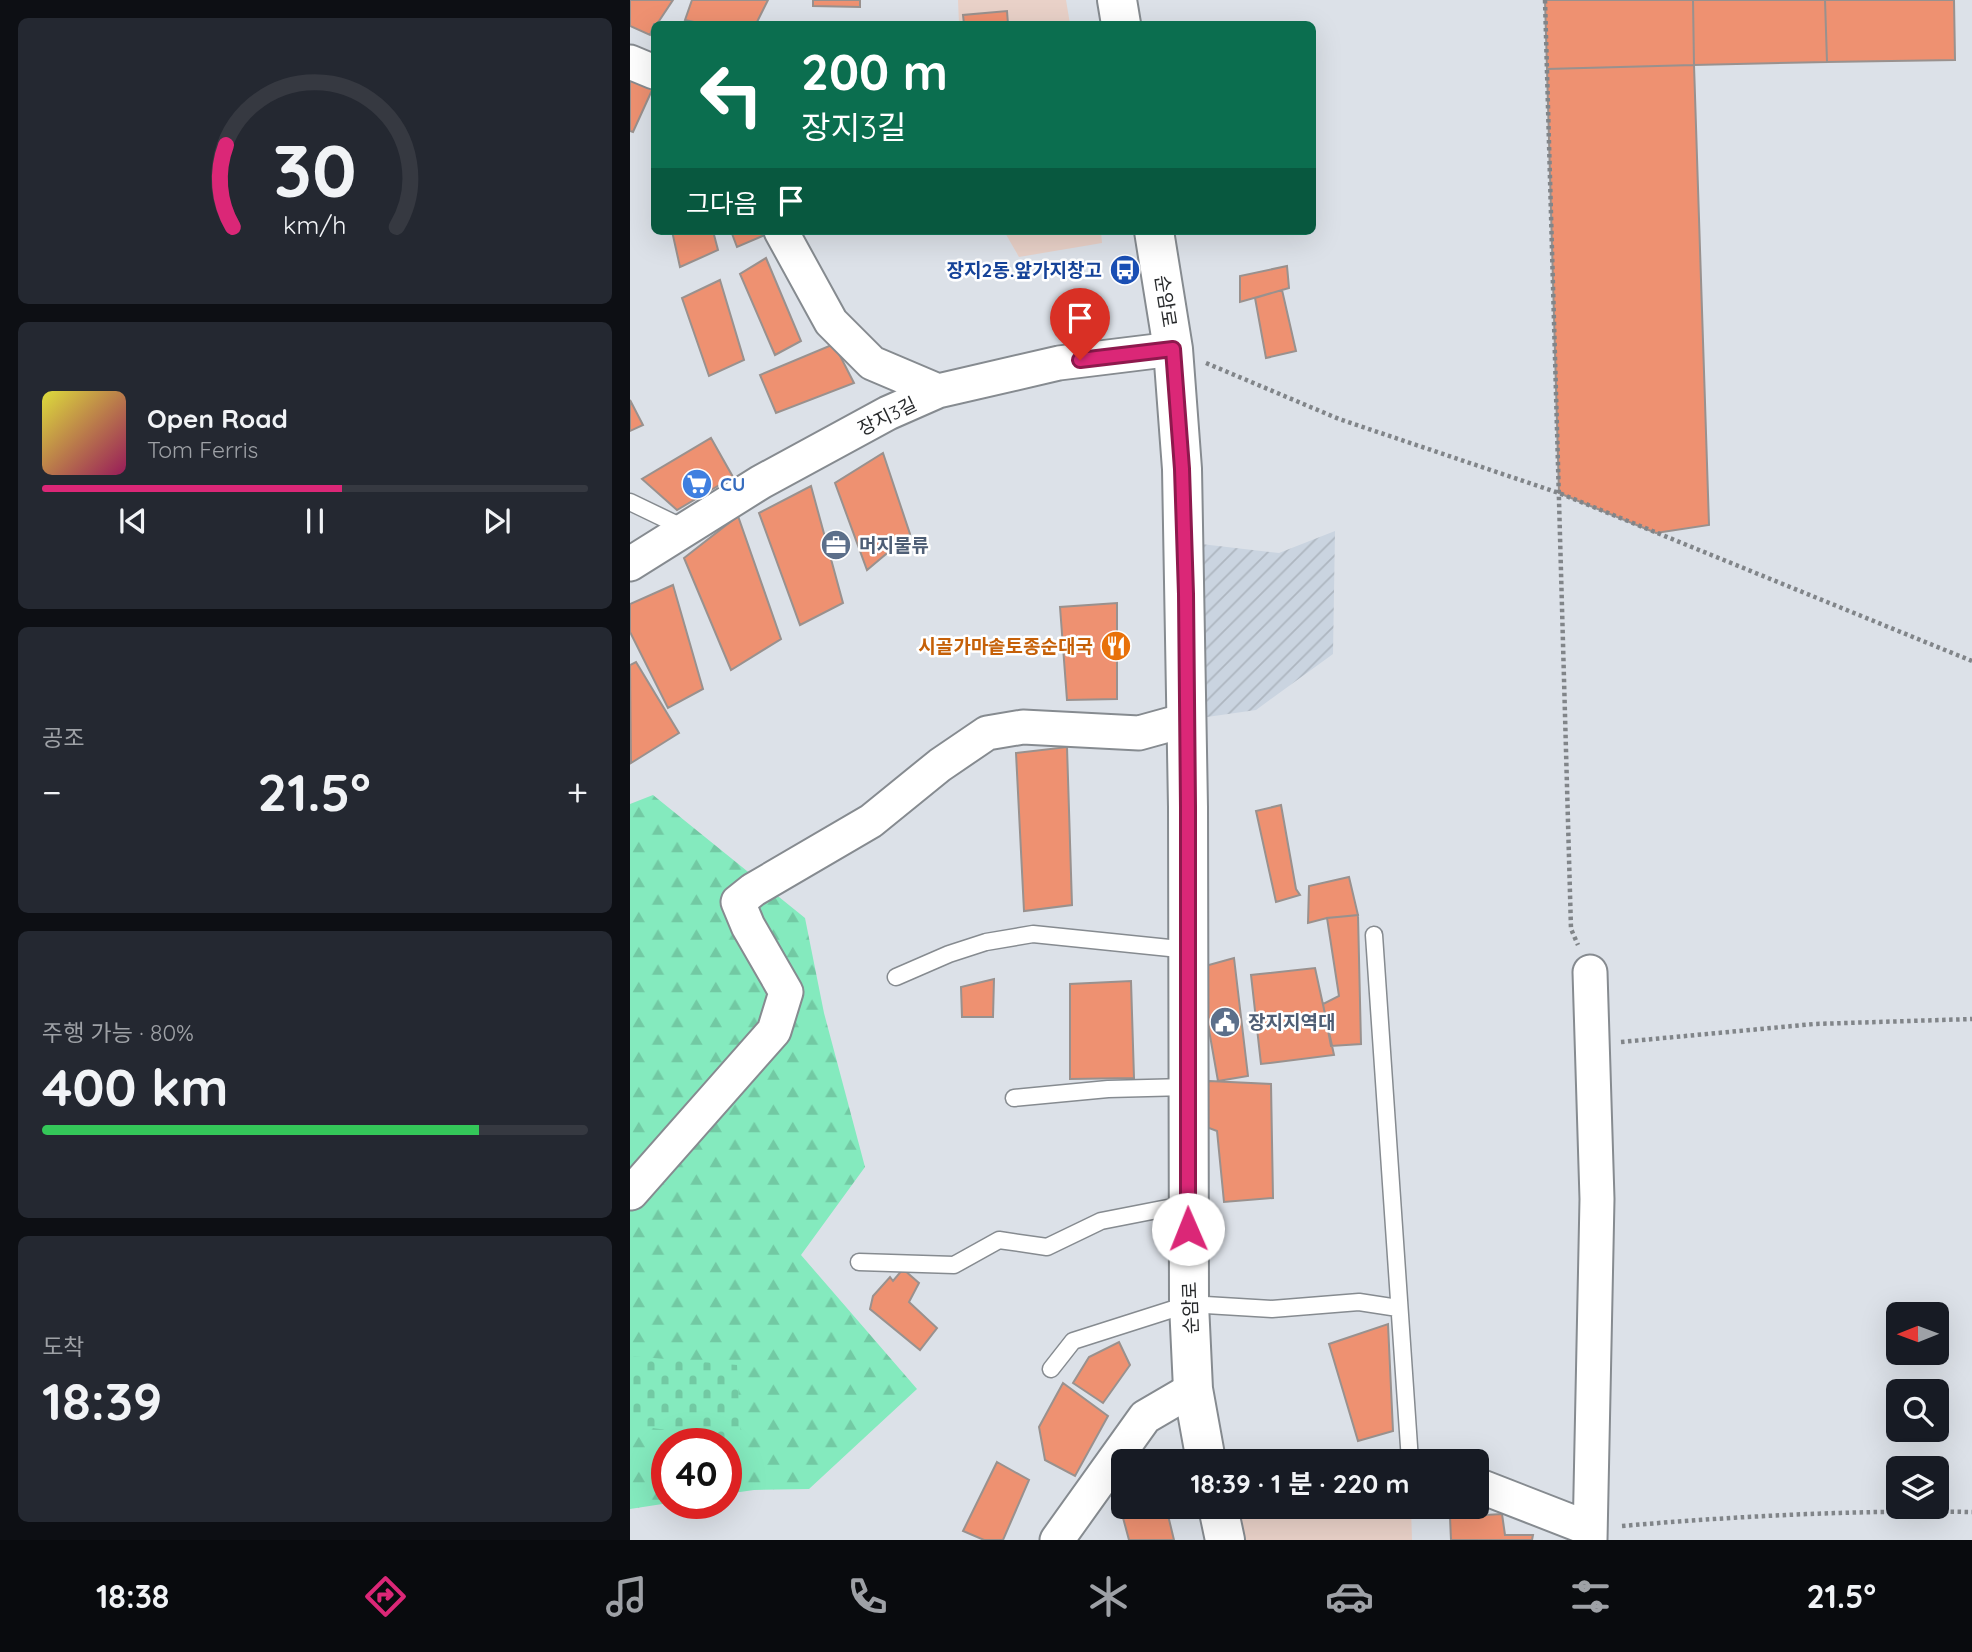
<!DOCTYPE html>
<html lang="ko">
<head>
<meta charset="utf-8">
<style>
  :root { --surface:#171b24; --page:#242831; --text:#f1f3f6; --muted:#9ea1a6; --line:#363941; --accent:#db2777 }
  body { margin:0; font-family:Quicksand,"Noto Sans KR",sans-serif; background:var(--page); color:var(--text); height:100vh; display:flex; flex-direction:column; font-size:26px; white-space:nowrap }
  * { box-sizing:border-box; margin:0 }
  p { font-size:23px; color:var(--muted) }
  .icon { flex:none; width:38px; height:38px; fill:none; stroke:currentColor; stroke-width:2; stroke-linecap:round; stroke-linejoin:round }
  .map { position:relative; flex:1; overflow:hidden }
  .panel { display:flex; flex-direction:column; gap:18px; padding:18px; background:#0d0f14; width:630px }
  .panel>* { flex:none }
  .hud { position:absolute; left:21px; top:21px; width:665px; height:214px; border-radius:10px; box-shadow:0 7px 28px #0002; background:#0b6e4f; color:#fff; overflow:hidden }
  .needle { width:46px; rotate:269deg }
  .buttons { position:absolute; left:1256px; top:1302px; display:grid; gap:14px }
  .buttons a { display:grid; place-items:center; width:63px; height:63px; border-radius:10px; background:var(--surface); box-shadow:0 7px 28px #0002; font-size:35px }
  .speed { position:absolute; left:21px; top:1428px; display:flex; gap:14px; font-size:35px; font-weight:700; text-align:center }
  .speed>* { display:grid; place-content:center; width:91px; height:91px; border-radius:50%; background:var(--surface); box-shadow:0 7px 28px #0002; line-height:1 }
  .speed .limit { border:10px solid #d22; background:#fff; color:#111 }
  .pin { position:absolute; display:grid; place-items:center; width:60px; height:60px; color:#fff; margin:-72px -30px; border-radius:50% 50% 50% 0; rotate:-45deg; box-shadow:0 0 7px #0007 }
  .pin .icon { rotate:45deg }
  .me { position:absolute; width:77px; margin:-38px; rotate:359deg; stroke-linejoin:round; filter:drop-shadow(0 0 5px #0008) }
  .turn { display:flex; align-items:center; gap:24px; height:147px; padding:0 35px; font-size:32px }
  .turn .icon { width:91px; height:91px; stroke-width:2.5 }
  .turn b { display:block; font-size:49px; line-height:60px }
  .then { display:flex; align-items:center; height:66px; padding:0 35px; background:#0003; gap:14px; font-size:26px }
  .big { font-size:52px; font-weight:700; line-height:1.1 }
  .panel .widget { flex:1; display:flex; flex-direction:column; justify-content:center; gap:10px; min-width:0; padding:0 24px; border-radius:10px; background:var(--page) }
  .panel .dial { align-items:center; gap:0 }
  .dial svg { height:182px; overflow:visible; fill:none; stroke:var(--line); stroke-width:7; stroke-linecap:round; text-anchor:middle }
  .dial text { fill:var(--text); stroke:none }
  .song { display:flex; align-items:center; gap:21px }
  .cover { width:84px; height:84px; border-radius:10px; background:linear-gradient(135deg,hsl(60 70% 55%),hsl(330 70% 35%)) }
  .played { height:7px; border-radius:4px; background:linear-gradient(90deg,var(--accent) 55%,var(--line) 55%) }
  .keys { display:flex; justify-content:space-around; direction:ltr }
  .heat { display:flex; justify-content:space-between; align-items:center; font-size:38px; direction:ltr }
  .charge { height:10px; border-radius:5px; background:linear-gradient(90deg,#34c759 80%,var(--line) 0) }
  .trip { position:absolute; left:481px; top:1449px; width:378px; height:70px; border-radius:10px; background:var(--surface); box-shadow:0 7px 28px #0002; font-weight:700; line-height:70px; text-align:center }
  .menu { display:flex; height:112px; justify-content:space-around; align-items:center; background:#090b0e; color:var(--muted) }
  .menu .icon { width:49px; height:49px }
  .menu .selected { color:var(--accent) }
  .menu b { font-size:32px; color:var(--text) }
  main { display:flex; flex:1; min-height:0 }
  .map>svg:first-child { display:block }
</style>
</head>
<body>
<main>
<section class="panel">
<div class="widget dial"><svg viewBox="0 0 100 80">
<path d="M14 69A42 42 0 1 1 86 69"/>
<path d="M14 69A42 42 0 0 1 11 33" stroke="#db2777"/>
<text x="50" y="56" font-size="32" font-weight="700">30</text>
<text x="50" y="72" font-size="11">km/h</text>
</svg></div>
<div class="widget">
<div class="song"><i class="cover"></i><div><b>Open Road</b><p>Tom Ferris</p></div></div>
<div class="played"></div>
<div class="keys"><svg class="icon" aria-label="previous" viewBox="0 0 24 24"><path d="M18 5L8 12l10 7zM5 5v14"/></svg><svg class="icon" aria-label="pause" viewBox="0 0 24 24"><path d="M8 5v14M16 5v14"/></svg><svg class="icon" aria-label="next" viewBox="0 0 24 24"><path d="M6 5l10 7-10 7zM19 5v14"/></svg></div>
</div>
<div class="widget"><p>공조</p>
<div class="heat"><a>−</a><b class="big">21.5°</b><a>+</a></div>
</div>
<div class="widget"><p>주행 가능 · 80%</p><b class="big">400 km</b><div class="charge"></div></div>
<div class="widget"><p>도착</p><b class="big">18:39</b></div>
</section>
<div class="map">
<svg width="1342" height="1540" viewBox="0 0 1342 1540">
  <defs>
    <pattern id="industrial-furrows" width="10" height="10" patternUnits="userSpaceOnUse" patternTransform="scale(1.75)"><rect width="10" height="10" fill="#cad4e0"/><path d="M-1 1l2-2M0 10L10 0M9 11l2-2" fill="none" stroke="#aeb6c0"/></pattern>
    <pattern id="forest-firs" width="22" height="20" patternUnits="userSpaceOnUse" patternTransform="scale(1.75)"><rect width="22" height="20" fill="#84eabe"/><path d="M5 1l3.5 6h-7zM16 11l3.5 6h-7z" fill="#72c9a3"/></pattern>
    <pattern id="cemetery-stones" width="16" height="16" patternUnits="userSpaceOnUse" patternTransform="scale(1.75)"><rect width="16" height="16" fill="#84eabe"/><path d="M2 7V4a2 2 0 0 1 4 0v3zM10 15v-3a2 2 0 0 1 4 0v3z" fill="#72c9a3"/></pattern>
  </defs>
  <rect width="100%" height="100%" fill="#dce1e8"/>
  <!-- commercial -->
  <path fill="#e9d1c8" d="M 328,0 L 436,0 L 440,24 L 329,24 Z
    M 374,231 L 471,231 L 472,243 L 389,257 Z
    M 588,1507 L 781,1507 L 782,1540 L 595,1540 Z"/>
  <!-- industrial -->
  <path fill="url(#industrial-furrows)" d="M 705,531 L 703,654 L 626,710 L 556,720 L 554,542 L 649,553 Z"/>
  <!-- forest -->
  <path fill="url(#forest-firs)" d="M 23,795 L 175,918 L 194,1013 L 235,1167 L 171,1255 L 287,1389 L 179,1489 L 124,1490 L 96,1494 L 96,1444 L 37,1444 L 37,1503 L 39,1503 L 0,1509 L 0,804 Z"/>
  <!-- cemetery -->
  <path fill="url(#cemetery-stones)" d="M 0,1356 L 107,1365 L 111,1440 L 0,1425 Z"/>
  <!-- building -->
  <path fill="#ee9171" stroke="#99918e" stroke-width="2" d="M 0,0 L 43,0 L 27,24 L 24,24 L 20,35 L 0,26 Z
    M 62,0 L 138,0 L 126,24 L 73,24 L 55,20 Z
    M 183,0 L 230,0 L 230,7 L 183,6 Z
    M 915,0 L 1063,0 L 1064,65 L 917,69 Z
    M 1063,0 L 1195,0 L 1197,62 L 1064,65 Z
    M 1195,0 L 1324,0 L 1325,60 L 1197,62 Z
    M 377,11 L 378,24 L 334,24 L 333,15 Z
    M 1064,65 L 1079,525 L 1026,533 L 929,493 L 917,69 Z
    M 0,80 L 23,88 L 3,132 L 0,131 Z
    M 42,231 L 83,231 L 88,250 L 50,267 Z
    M 101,231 L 133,231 L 135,235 L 107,247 Z
    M 136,258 L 171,341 L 145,355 L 110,274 Z
    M 657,266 L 659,288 L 610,302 L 610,276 Z
    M 90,280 L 114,360 L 79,376 L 52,298 Z
    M 652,290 L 666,351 L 636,358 L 625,298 Z
    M 204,344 L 224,383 L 146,413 L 130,375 Z
    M 0,400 L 13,425 L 0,431 Z
    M 81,438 L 103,477 L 47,510 L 12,479 Z
    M 253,453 L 280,534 L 237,570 L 205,483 Z
    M 181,486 L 213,603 L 170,625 L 129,513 Z
    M 108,516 L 151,639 L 101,670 L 54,558 Z
    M 43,585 L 73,689 L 38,708 L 0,632 L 0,604 Z
    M 487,603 L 487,699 L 437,700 L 430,607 Z
    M 6,662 L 49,733 L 1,763 L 0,665 Z
    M 437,747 L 442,905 L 394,911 L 386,753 Z
    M 651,805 L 666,889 L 670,895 L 646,902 L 626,811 Z
    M 719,877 L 728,915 L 697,918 L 678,923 L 679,886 Z
    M 728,915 L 731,1044 L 701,1046 L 693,1004 L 709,996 L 697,918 Z
    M 604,958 L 618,1076 L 588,1081 L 568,968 Z
    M 685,968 L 704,1055 L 631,1064 L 621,975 Z
    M 364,979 L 363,1017 L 332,1017 L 331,987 Z
    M 501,981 L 504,1078 L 440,1079 L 440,984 Z
    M 579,1081 L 641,1084 L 643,1198 L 594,1202 L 587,1131 L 563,1122 Z
    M 273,1269 L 289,1283 L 279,1302 L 307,1328 L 290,1350 L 240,1309 L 243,1296 L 260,1277 L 263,1281 Z
    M 758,1324 L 763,1431 L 728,1441 L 699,1344 Z
    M 489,1342 L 500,1365 L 473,1403 L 443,1383 L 459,1357 Z
    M 433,1383 L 478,1416 L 445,1476 L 415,1460 L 409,1427 Z
    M 367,1462 L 399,1480 L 373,1540 L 354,1540 L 333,1531 Z
    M 494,1470 L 494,1507 L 536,1507 L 544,1540 L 499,1540 L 482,1477 Z
    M 872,1514 L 875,1535 L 903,1535 L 902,1540 L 821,1540 L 820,1517 Z"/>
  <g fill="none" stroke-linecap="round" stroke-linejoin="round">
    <!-- lane casing -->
    <g stroke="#868b90" stroke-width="19">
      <path id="lane" d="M 0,502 L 54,528
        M 744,935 L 780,1461
        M 266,977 L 319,954 L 356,942 L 403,934 L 559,950
        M 384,1098 L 478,1089 L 557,1087
        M 229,1262 L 324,1265 L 369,1240 L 417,1247 L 471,1221 L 558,1204
        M 421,1369 L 443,1341 L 559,1304 L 642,1309 L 729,1302 L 768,1308"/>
    </g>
    <!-- street casing -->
    <g stroke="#868b90" stroke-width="37">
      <path id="street" d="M 0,62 L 24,72
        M 151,231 L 201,322 L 242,363 L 308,391
        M 0,564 L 131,482 L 258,413 L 308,391 L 429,363 L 543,349
        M 1,1193 L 144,1031 L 156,992 L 118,926 L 108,902 L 123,890 L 241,821 L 310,765 L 357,733 L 393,727 L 509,733 L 556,720
        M 847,1485 L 960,1529
        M 427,1540 L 515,1417 L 563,1389
        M 960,1540 L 967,1199 L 960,972"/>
    </g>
    <!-- secondary casing -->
    <g stroke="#868b90" stroke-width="42">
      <path id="secondary" d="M 487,0 L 491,24
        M 524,231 L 543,349 L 552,469 L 558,807 L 559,1304 L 563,1389 L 576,1461
        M 588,1507 L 595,1540"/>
    </g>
    <!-- path -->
    <path stroke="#818589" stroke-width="4.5" stroke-dasharray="3.5 3.5" stroke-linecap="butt" d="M 915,0 L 941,929 L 948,945
      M 576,363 L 709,419 L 929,493 L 1342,661
      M 991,1042 L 1184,1024 L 1342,1019
      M 992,1526 C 1109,1516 1225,1510 1342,1512"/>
    <!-- lane -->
    <use href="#lane" stroke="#fff" stroke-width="16"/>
    <!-- street -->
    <use href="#street" stroke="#fff" stroke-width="33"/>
    <!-- secondary -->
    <use href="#secondary" stroke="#fff" stroke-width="38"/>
  </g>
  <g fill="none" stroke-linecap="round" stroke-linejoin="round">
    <!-- route casing -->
    <g stroke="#8e194d" stroke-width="18">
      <path id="route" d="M 450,360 L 543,349 L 552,469 L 556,594 L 558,807 L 558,1229"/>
    </g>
    <!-- route -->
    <use href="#route" stroke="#db2777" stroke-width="12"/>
  </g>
  <!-- icons -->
  <defs>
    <g id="bus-disc" transform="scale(1.575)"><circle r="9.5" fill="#1a4fb4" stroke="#fff"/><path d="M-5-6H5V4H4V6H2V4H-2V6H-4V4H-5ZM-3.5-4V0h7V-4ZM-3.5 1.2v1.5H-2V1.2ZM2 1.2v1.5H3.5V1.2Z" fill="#fff"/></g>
    <g id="supermarket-disc" transform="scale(1.575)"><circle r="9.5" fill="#3f7fe0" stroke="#fff"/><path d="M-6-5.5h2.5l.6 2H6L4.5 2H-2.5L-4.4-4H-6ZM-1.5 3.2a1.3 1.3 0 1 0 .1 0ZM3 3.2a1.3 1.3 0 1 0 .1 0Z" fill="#fff"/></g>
    <g id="office-disc" transform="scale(1.575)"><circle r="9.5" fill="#5c6f8a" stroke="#fff"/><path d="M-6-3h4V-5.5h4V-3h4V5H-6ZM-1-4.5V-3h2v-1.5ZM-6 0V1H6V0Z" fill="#fff"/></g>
    <g id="restaurant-disc" transform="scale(1.575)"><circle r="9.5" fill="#e8710a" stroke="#fff"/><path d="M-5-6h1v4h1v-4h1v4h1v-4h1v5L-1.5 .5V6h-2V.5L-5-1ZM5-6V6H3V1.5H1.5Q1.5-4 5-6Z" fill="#fff"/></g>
    <g id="civic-disc" transform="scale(1.575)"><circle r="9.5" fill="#5c6f8a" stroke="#fff"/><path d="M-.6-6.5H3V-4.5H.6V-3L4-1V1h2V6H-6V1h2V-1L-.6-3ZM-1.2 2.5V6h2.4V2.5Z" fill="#fff"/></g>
  </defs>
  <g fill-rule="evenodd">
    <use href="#bus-disc" x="495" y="270"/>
    <use href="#supermarket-disc" x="67" y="484"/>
    <use href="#office-disc" x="206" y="545"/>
    <use href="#restaurant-disc" x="486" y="646"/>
    <use href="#civic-disc" x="595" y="1022"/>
  </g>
  <g text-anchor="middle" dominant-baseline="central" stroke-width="5" stroke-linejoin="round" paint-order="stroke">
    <!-- transit labels -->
    <g font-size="19" font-weight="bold" fill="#164399" stroke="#fff" text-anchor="end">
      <text x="472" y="270">장지2동.앞가지창고</text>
    </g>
    <!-- street labels -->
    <g font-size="19" fill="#282a2c" stroke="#fff">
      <text transform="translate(536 301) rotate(81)">순암로</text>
      <text transform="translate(257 416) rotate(-26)">장지3길</text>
      <text transform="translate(560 1308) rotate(-92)">순암로</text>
    </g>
    <!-- shop labels -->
    <g font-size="19" font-weight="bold" fill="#366cbe" stroke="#fff" text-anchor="start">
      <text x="90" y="484">CU</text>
    </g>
    <!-- service labels -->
    <g font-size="19" font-weight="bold" fill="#4e5e75" stroke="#fff" text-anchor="start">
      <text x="229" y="545">머지물류</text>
      <text x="618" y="1022">장지지역대</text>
    </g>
    <!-- food labels -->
    <g font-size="19" font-weight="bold" fill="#c56008" stroke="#fff" text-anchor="end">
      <text x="463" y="646">시골가마솥토종순대국</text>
    </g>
  </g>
</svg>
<div class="buttons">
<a><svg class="needle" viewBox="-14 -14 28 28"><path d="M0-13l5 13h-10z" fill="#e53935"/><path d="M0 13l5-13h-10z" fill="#9ea1a6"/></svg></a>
<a><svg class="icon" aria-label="search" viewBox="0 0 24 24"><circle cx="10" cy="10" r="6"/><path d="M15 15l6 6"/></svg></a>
<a><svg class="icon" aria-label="layers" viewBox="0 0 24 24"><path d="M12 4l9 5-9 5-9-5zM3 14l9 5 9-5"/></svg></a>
</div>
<div class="speed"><div class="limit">40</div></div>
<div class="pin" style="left:450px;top:360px;background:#d93025"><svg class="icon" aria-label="arrive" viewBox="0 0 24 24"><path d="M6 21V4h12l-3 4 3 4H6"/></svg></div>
<svg class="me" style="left:558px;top:1229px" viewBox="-20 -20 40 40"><circle r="19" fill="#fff"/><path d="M0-13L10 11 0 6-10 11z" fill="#db2777"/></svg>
<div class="trip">18:39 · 1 분 · 220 m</div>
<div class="hud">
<div class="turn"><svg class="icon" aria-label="left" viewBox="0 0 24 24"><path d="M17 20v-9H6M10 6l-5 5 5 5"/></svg><div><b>200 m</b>장지3길</div></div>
<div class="then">그다음<svg class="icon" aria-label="arrive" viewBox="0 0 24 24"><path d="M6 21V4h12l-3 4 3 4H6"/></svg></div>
</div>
</div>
</main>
<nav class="menu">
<b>18:38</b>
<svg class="icon selected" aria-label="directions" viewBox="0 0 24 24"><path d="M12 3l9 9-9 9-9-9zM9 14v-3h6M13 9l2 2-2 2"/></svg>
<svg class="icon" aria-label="music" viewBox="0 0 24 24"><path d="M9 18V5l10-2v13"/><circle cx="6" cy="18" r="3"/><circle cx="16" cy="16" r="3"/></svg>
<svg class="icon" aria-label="phone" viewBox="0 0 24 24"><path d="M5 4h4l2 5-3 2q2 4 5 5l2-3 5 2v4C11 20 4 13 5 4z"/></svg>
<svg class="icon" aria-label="climate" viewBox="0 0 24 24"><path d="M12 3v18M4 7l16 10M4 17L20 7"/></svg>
<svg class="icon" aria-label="car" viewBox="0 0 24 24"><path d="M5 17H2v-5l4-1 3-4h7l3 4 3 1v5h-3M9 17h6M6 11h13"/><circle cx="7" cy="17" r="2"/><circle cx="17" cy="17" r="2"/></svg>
<svg class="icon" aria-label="filters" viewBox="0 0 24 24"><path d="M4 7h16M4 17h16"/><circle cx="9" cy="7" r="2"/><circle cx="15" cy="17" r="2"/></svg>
<b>21.5°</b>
</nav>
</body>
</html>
